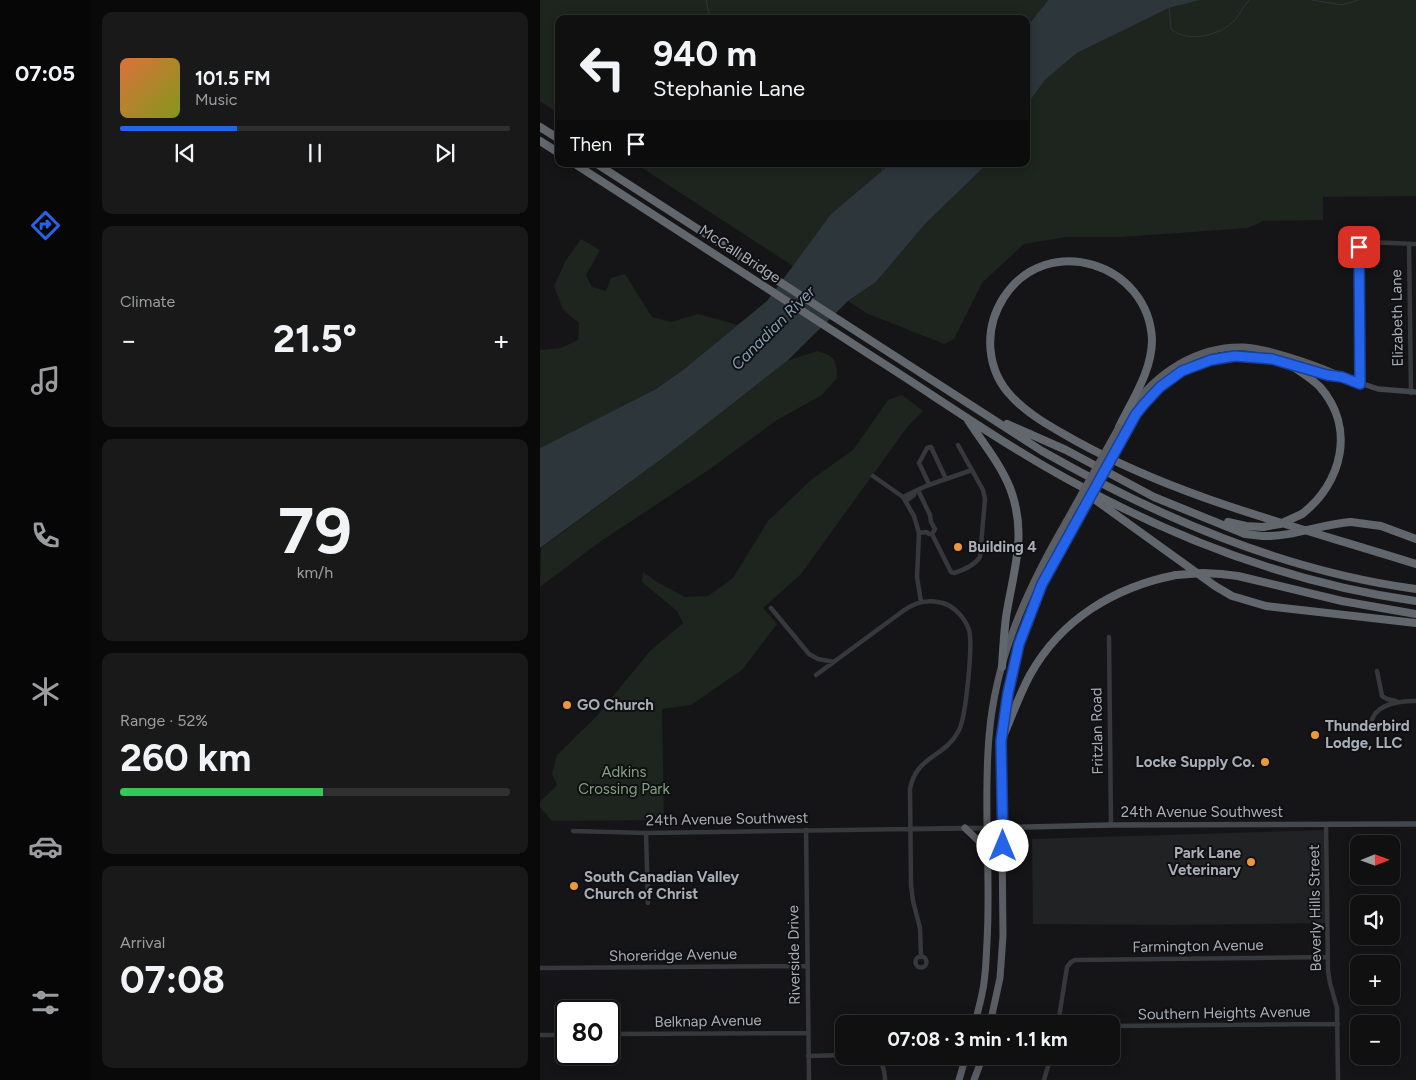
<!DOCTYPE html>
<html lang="en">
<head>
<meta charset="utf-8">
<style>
  :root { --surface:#101011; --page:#19191a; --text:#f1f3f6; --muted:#9c9d9f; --line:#303031; --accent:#2563eb }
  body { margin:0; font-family:Figtree,sans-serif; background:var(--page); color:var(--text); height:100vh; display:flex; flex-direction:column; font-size:19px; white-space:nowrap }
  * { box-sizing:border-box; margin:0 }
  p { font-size:16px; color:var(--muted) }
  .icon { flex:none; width:28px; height:28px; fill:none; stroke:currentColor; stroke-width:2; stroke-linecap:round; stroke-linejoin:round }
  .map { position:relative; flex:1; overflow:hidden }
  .details { display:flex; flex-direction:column; gap:12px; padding:12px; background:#090909; width:450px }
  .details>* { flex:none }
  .guide { position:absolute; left:15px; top:15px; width:475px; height:152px; border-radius:10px; box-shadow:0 2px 12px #0003,0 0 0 1px var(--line); background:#101011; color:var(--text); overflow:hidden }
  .needle { width:32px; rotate:89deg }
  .tools { position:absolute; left:810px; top:835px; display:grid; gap:10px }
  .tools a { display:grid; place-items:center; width:50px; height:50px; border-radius:10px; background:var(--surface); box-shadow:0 2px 12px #0003,0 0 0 1px var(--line); font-size:25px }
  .speed { position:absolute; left:15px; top:1000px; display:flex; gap:10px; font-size:25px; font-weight:700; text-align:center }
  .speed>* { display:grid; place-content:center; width:65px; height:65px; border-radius:50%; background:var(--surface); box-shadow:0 2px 12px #0003,0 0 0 1px var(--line); line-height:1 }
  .speed .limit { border:2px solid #111; border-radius:8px; background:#fff; color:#111 }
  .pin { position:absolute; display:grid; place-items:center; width:42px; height:42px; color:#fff; margin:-21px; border-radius:10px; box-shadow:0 2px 8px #0006 }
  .me { position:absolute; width:55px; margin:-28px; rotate:0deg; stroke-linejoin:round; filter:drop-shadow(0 0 4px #0008) }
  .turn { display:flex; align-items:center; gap:18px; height:105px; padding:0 15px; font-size:22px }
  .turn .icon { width:65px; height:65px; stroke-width:2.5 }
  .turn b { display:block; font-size:35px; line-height:42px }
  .then { display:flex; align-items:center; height:48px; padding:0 15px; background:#0003; gap:10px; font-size:19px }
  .big { font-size:38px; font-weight:700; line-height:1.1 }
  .details .card { flex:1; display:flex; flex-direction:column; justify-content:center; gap:8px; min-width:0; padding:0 18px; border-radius:10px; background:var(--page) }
  .details .dial { align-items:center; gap:0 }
  .dial b { font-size:65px; line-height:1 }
  .song { display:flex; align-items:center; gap:15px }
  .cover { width:60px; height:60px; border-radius:8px; background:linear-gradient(135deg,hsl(20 70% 55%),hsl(70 70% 35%)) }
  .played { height:5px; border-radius:2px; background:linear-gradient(90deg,var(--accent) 30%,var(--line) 30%) }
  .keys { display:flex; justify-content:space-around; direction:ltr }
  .heat { display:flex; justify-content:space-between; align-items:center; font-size:28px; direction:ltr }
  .charge { height:8px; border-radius:4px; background:linear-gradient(90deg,#34c759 52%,var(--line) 0) }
  .trip { position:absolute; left:295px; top:1015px; width:285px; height:50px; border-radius:10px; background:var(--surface); box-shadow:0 2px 12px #0003,0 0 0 1px var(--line); font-weight:700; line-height:50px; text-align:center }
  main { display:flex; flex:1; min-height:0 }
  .tab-bar { display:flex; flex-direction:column; width:90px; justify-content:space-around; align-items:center; background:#060607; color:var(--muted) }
  .tab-bar .icon { width:35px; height:35px }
  .tab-bar .on { color:var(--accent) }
  .tab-bar b { font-size:22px; color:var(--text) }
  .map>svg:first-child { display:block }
</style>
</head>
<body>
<main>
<nav class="tab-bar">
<b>07:05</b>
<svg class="icon on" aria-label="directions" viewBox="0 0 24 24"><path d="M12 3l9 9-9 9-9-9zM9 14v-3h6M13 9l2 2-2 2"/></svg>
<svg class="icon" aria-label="music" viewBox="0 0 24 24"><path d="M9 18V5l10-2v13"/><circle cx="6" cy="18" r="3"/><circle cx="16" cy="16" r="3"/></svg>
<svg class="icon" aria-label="phone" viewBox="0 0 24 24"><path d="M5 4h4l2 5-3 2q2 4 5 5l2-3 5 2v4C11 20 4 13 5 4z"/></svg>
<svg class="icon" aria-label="climate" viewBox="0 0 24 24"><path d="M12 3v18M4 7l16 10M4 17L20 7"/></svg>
<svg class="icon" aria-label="car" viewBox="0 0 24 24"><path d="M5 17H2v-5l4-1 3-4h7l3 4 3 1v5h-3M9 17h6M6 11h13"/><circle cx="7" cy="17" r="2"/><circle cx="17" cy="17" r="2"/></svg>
<svg class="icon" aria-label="filters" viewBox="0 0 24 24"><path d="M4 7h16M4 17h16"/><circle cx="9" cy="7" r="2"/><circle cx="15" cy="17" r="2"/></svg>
</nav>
<section class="details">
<div class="card">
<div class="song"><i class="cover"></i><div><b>101.5 FM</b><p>Music</p></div></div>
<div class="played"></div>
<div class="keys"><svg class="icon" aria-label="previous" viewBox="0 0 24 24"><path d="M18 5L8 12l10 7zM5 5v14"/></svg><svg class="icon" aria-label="pause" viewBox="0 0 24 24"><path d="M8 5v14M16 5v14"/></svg><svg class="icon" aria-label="next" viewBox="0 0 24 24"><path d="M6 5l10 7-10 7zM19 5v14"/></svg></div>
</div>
<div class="card"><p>Climate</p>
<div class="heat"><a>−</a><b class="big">21.5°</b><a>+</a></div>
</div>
<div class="card dial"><b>79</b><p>km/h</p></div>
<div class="card"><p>Range · 52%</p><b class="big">260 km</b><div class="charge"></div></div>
<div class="card"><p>Arrival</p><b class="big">07:08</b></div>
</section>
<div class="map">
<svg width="876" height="1080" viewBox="0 0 876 1080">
  <rect width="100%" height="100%" fill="#151517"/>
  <!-- built -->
  <path fill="#212224" d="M 785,830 L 786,923 L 634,925 L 493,924 L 492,839 Z"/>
  <!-- green -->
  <path fill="#1d251e" d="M 0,0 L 508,0 L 486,28 L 486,19 L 19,19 L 19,114 L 0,101 Z
    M 660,0 L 876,0 L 876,196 L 783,197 L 783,220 L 723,221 L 708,228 L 582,237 L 526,237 L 484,244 L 442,283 L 414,339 L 404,344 L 326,313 L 308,301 L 336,282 L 385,224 L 447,164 L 486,164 L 486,106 L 505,80 L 537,53 L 629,8 Z
    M 96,164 L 350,164 L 291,214 L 253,266 Z
    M 41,239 L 60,250 L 46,275 L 52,287 L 66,291 L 71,278 L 85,274 L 112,317 L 131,322 L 158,314 L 198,325 L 143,370 L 116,389 L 0,448 L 0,350 L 21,348 L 38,340 L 39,323 L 23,310 L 14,286 L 26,260 Z
    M 277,351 C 295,356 297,360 297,378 L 282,395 L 237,420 L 170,469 L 61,541 L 0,587 L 1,548 L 127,455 L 247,361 Z
    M 362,395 L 383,411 L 368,426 L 261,574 L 223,608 L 237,624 L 202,670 L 151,705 L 122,709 L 124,820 L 12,821 L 0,807 L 0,802 L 17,785 L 12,774 L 17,755 L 57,716 L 110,651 L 143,623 L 137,611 L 102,582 L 103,572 L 117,582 L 145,597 L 168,596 L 193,578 L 228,521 L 272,479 L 313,450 L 348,400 Z"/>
  <!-- water -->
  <path fill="#2c363b" d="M 508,0 L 660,0 L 629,8 L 537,53 L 505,80 L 486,106 L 486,28 Z
    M 350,164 L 447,164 L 385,224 L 336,282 L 308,301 L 247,361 L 127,455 L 0,548 L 0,448 L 116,389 L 143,370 L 227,301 L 291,214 Z"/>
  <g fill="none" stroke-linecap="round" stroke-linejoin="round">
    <!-- stream -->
    <path stroke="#2c363b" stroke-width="1" d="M 166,0 L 170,19
      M 772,0 L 802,5 L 819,0
      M 629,7 L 631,29 C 647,43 678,36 693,22 C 699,16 703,7 709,0
      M 339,164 L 343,170"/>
    <!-- minor -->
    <path stroke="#36383c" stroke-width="4.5" d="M 869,244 L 871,393
      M 820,384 L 819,247 L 822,243 L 827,242 L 876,244
      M 333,476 L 363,497 L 374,516 L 379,533 L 377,577 L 381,602
      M 389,484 L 379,463 L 387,448 L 391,447 L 406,479
      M 378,490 L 390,515 L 391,522 L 395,529 L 392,534
      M 363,497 L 386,486 L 432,470
      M 366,501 L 374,495 L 375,491
      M 379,533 L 387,532 L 389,534 L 392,534 L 411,572 L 414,573 C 423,570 434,566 440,557 L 445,499 L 443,490 L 418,445
      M 231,608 L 269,654 L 278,659 L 294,662
      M 569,637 L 571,825
      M 837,671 L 842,696 L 847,699 L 856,701
      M 276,675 L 363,611 C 375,602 389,599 403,603 C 415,607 425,618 429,630 C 433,644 426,720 418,732 C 405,757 376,756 370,789 L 371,885 L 373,901 L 380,928 L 381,957
      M 831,723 C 835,703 860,701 876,701
      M 786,825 L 788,971 L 790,983 L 797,1008 L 798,1080
      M 266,830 L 269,1080
      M 33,831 L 106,833 L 369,829
      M 106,833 L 108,903
      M375.5 962a5.5 5.5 0 1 1 11 0a5.5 5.5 0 1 1-11 0Z
      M 0,968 L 267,966
      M 519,1022 L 528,1024
      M 518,1024 L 527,967 L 531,962 L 535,960 L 788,957
      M 571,1026 L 798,1024
      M 69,1034 L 268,1033
      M 0,1035 L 26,1035
      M 268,1056 L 304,1055
      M 333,1056 C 343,1061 345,1070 345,1080
      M 504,1080 L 511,1056"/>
    <!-- tertiary -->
    <path stroke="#36383c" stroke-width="5" d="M 369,829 L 448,828"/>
    <!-- secondary -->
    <path stroke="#44474c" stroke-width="5.5" d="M 802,377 L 838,389 L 876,392
      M 448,828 L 571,825 L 876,824"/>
    <!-- trunk -->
    <path stroke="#5a5e64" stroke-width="7" d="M 591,409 C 617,372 657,346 703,347 C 722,348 741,354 759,360 C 774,365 788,370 802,377
      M 587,431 C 617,377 666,344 730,358 C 752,363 774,374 796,376
      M 425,828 L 449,851
      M 435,1024 C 437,1014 440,1004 442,994 C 446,977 446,959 447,942 C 451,874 443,805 449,737 C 455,659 487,589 526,522
      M 450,1024 L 460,978 L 463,936 L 461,741 L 468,693 L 479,644 L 491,610 L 502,584 L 531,529
      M 419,1080 L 426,1056
      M 434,1080 L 443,1056"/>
    <!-- motorway -->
    <path stroke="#62676d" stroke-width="8" d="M 0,127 L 19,139
      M 0,141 L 19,153
      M 35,164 C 136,229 237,294 338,360 C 401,400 463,444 529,480 C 637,540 753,584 876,601
      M 57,164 L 502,451 C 618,517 743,571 876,589
      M 749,364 C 759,371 771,378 780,387 C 816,428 802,483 762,514
      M 428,420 C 442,442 460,463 470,488 C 488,535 473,571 466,617 C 464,633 463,650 462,667
      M 467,424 L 526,450 L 614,497 L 705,534 L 723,536
      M 579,427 C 592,400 612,371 612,340 C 609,263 507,231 464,297 C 443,329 446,371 473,398 C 490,416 515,429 536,441 C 643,500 760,527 876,564
      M 550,496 L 675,586 L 692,596 L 726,606 L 876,623
      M 688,522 L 706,526 L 723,527
      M 811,522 L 841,526 L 876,539
      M 681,574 L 698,576 L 802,601 L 876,614
      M 461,741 C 471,719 479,695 490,675 C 521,619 575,587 636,575"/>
    <!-- trunk-bridge -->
    <path stroke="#5a5e64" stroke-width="7" d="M 526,522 L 579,427
      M 531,529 L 587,431"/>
    <!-- motorway-bridge -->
    <path stroke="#62676d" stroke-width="8" d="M 723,527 L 740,524 L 762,514
      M 723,536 C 753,537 781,524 811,522
      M 636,575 L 663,573 L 681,574"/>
  </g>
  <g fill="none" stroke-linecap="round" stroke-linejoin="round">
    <!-- route casing -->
    <g stroke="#184099" stroke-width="12">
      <path id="route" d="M 463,846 L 461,741 L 468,693 L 479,644 L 502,584 L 596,414 L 605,403 L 620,387 L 642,371 L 671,360 L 695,356 L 732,359 L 787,375 L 802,377 L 820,384 L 819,247"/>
    </g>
    <!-- route -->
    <use href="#route" stroke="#2563eb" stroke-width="9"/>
  </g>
  <!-- markers -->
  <g fill="#ec9838" stroke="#101012" stroke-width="2">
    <circle cx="418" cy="547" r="5"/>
    <circle cx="27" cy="705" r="5"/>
    <circle cx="775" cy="735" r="5"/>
    <circle cx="725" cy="762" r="5"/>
    <circle cx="711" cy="862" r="5"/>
    <circle cx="34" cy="886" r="5"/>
  </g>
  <g text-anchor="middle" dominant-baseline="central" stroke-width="4" stroke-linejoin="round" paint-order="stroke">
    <!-- street labels -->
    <g font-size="15" fill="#a8aeb7" stroke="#101012">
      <text transform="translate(200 254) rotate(33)">McCall Bridge</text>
      <text transform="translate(857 318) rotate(-91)">Elizabeth Lane</text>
      <text transform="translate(557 731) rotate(-91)">Fritzlan Road</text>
      <text x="662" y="812">24th Avenue Southwest</text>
      <text transform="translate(187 819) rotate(-1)">24th Avenue Southwest</text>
      <text transform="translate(775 908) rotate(-91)">Beverly Hills Street</text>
      <text transform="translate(658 946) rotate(-1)">Farmington Avenue</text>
      <text transform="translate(133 955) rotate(-1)">Shoreridge Avenue</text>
      <text transform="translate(254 955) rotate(-91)">Riverside Drive</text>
      <text transform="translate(684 1013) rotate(-1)">Southern Heights Avenue</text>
      <text transform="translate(168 1021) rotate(-1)">Belknap Avenue</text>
    </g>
    <!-- poi labels -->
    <g font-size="15" font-weight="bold" fill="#a8aeb7" stroke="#101012" text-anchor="start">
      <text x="428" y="547">Building 4</text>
      <text x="37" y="705">GO Church</text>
      <text x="785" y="726">Thunderbird<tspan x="785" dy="17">Lodge, LLC</tspan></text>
      <text x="715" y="762" text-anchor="end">Locke Supply Co.</text>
      <text x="701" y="853" text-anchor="end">Park Lane<tspan x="701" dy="17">Veterinary</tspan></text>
      <text x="44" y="877">South Canadian Valley<tspan x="44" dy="17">Church of Christ</tspan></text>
    </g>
    <!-- park labels -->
    <g font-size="15" fill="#81a17f" stroke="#101012">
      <text x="84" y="772">Adkins<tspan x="84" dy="17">Crossing Park</tspan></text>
    </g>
    <!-- water labels -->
    <g font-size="16" font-style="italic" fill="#80a0b1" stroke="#101012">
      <text transform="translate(233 328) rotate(-45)">Canadian River</text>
    </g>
  </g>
</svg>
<div class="tools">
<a><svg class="needle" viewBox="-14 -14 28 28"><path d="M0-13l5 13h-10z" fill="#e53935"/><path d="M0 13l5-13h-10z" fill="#9c9d9f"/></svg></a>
<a><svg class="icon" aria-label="sound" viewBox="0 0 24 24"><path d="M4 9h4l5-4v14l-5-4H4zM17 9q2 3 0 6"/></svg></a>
<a>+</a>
<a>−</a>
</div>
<div class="speed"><div class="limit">80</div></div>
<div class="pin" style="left:819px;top:247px;background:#d93025"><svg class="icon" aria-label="arrive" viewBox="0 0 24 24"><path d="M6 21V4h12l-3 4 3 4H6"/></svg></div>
<svg class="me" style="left:463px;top:846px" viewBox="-20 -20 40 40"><circle r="19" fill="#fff"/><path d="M0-13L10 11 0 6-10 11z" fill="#2563eb"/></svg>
<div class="trip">07:08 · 3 min · 1.1 km</div>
<div class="guide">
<div class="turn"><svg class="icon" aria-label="left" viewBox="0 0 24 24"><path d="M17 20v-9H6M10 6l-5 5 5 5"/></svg><div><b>940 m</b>Stephanie Lane</div></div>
<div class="then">Then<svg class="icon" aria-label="arrive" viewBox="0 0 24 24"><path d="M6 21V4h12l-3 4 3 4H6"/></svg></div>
</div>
</div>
</main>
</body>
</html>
